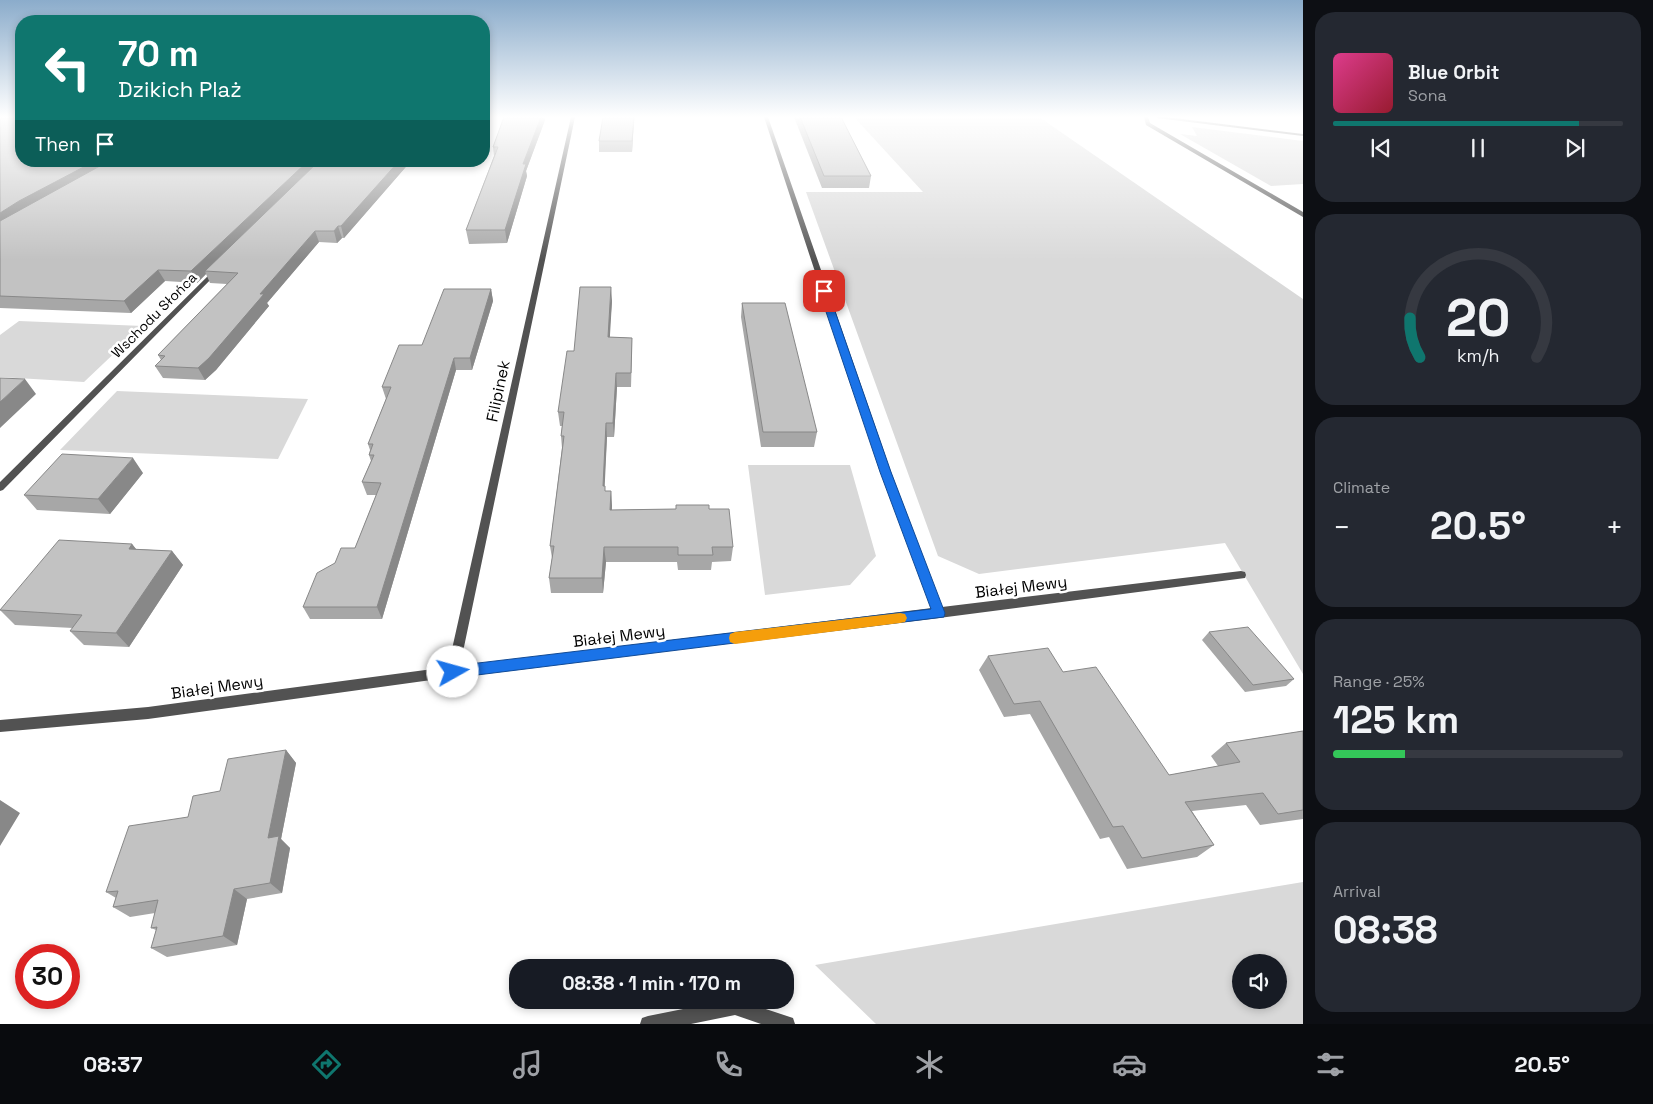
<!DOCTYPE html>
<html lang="en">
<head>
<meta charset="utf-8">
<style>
  :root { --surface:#171b24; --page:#242831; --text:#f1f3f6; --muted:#9ea1a6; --line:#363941; --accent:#0f766e }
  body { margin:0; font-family:"Space Grotesk",sans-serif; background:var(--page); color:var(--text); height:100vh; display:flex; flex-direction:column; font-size:19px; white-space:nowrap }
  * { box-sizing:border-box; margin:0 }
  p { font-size:16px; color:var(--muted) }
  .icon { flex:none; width:28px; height:28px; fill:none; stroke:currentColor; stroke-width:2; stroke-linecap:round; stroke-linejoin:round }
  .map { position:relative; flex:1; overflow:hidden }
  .side { display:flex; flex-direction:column; gap:12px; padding:12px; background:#0d0f14; width:350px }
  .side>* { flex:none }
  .hud { position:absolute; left:15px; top:15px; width:475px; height:152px; border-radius:20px; box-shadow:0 2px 8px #0003; background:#0f766e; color:#fff; overflow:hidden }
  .fabs { position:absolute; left:1232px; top:954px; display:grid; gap:10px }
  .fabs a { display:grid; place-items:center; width:55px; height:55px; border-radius:50%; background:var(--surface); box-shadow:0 2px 8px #0003; font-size:25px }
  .speed { position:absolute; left:15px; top:944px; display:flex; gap:10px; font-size:25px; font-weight:700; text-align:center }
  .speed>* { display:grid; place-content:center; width:65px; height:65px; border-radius:50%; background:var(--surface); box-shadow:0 2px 8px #0003; line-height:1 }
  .speed .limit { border:8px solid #d22; background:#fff; color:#111 }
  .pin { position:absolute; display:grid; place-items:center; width:42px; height:42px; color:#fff; margin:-21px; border-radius:10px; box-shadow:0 2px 8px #0006 }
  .me { position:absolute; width:55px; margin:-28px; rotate:83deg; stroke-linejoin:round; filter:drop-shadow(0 0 4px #0008) }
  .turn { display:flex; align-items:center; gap:18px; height:105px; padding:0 20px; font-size:22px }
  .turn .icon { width:65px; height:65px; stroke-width:2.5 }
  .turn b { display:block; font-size:35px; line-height:42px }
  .then { display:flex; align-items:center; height:48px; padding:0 20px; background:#0003; gap:10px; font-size:19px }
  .big { font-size:38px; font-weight:800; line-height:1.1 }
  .side .card { flex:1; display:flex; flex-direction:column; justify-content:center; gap:8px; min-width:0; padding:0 18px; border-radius:20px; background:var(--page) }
  .side .dial { align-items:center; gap:0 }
  .dial svg { height:130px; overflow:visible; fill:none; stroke:var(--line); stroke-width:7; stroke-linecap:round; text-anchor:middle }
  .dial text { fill:var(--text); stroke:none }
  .song { display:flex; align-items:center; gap:15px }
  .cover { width:60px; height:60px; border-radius:8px; background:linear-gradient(135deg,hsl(330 70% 55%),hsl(350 70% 35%)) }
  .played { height:5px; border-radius:2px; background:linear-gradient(90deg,var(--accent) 85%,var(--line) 85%) }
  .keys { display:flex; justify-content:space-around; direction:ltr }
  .heat { display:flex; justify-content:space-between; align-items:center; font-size:28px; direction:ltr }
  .charge { height:8px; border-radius:4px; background:linear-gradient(90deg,#34c759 25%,var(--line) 0) }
  .trip { position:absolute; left:509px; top:959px; width:285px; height:50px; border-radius:20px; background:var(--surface); box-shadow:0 2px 8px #0003; font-weight:800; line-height:50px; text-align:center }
  .tab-bar { display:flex; height:80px; justify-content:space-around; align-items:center; background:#090b0e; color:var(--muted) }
  .tab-bar .icon { width:35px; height:35px }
  .tab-bar .active { color:var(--accent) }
  .tab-bar b { font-size:22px; color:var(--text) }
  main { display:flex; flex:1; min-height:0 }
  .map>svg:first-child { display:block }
</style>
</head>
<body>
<main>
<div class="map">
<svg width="1303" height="1024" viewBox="0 0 1303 1024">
  <rect width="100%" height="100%" fill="#fff"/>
  <!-- green -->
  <path fill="#d9d9d9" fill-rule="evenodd" d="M 854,117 L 1039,117 L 1303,299 L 1303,674 L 1225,543 L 979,574 L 938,556 L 806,192 L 923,192 Z
    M 1192,127 L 1303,141 L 1303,184 L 1271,186 L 1180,134 L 1197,136 Z
    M 19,321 L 143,326 L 84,382 L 0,377 L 0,335 Z
    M 117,391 L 308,399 L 278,459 L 60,450 Z
    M 748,465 L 850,465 L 876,556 L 850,585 L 765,595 Z
    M 1303,882 L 1303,1024 L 876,1024 L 815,965 ZM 1241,962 L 1279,962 L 1279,1000 L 1241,1000 Z"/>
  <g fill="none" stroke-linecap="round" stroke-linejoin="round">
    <!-- street -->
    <path fill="#525252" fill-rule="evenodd" d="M 571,117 L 575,117 L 460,666 L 932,608 L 881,472 L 764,117 L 768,117 L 891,472 L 942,607 L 1241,571 L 1245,572 L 1246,575 L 1245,578 L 939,618 L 453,677 L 148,719 L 0,732 L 0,720 L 148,707 L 448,667 Z
      M 1144,117 L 1148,117 L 1150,123 L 1303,212 L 1303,217 L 1146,125 Z
      M 1155,117 L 1166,117 L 1303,134 L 1303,136 L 1157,118 Z
      M 215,269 L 220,270 L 3,490 L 0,491 L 0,482 Z
      M 728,1000 L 739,1000 L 793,1018 L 795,1024 L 761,1024 L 735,1015 L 691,1024 L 640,1024 L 642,1018 L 648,1016 Z"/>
  </g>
  <!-- wall -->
  <path fill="#a7a7a7" d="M 0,117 L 21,117 L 21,161 L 411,161 L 344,238 L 342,238 L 337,243 L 319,242 L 267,303 L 269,306 L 216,370 L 205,380 L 163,378 L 155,366 L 161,360 L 158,355 L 227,284 L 210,283 L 206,274 L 197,283 L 165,281 L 131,313 L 0,308 Z
    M 504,117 L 544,117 L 545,120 L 526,171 L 527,176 L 507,243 L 469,244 L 466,230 L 494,156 L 493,147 Z
    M 634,117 L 632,152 L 599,152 L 599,141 Z
    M 794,117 L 841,117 L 871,176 L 869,188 L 822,188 Z
    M 491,289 L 493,301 L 472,370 L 456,370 L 382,619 L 310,619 L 303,607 L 335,563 L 355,548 L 376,495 L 367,495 L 362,482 L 371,461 L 369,455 L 370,450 L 368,444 L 386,399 L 382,387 L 422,345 Z
    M 612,301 L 609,337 L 632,338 L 632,352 L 631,387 L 617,387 L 614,437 L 607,437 L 604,486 L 605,491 L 611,491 L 612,510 L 676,509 L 676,505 L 709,509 L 733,547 L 731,561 L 712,562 L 711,570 L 678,570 L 677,562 L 606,562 L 603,593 L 551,593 L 549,578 L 552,558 L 550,546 L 562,448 L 561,436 L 562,426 L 560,426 L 558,412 L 574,351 Z
    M 742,303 L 817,432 L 814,447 L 761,447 L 741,317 Z
    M 143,473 L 110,514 L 37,510 L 24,495 Z
    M 132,544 L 136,549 L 172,551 L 183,565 L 129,647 L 84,645 L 70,631 L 73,628 L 15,625 L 0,610 Z
    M 1209,632 L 1294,679 L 1286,686 L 1245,692 L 1202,640 Z
    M 988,656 L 1063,672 L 1169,775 L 1218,766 L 1211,756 L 1226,743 L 1303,731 L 1303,819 L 1260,825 L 1246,805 L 1192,811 L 1214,845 L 1197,857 L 1127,869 L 1109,837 L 1100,839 L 1030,714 L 1004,717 L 979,670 Z
    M 286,750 L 296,763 L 281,839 L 290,848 L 282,893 L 247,899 L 237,945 L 167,957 L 151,948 L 156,930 L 151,928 L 155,913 L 130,917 L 113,907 L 116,898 L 106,892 L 188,817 L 220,791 Z"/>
  <!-- shaded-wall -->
  <path fill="#888" d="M 541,117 L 544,117 L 545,120 L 526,171 L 527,176 L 507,243 L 505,230 L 523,164 Z
    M 634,117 L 634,120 L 632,152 L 632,141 Z
    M 95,161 L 120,161 L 0,229 L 0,213 L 19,201 Z
    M 308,161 L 322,161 L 205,271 L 206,274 L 197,283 L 191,271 Z
    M 399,161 L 411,161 L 344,238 L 341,226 Z
    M 338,226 L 342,238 L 337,243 L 334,231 Z
    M 315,231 L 319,242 L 267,303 L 269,306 L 216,370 L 205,380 L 198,368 L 260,294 Z
    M 158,270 L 165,281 L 131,313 L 124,301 Z
    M 611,287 L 612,301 L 609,352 L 608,337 Z
    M 491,289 L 493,301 L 472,370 L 470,358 Z
    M 454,358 L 456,370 L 382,619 L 377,607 Z
    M 616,373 L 617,387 L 614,437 L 613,423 Z
    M 25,379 L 36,394 L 0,428 L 0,402 Z
    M 606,423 L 607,437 L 604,501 L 603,486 Z
    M 133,458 L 143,473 L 110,514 L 98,499 Z
    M 611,491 L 612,506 L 611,525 L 610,510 Z
    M 132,544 L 143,558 L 129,549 Z
    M 604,547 L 606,562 L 603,593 L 602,578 Z
    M 172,551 L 183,565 L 129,647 L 116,633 Z
    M 286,750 L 296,763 L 281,839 L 290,848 L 282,893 L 270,883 L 268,838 Z
    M 0,800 L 20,813 L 0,846 Z
    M 234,889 L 247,899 L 237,945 L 223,936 Z"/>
  <!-- building -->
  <path fill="#c2c2c2" stroke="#888" d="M 2,117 L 21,117 L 21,161 L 95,161 L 19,201 L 0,213 L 0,118 Z
    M 504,117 L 541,117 L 523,164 L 526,164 L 505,230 L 466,230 L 498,147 L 493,147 Z
    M 603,117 L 634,117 L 632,141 L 599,141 Z
    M 800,117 L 841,117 L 871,176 L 824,176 Z
    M 109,161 L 308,161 L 191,271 L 158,270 L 124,301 L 0,296 L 0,221 Z
    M 319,161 L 399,161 L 341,226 L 338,226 L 334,231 L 315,231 L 260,294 L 264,294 L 209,358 L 198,368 L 155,366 L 165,356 L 158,355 L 238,273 L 205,271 Z
    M 580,287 L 611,287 L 608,337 L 632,338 L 631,373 L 616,373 L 613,423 L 606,423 L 603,486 L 605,486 L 605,491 L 611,491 L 610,510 L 676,509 L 676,505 L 709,505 L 709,509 L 729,509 L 733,547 L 712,547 L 713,555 L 678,555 L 678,547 L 604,547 L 602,578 L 549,578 L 554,546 L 550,546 L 564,436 L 561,436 L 564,412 L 558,412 L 567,351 L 574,351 Z
    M 444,289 L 491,289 L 470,358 L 454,358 L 377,607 L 303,607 L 317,573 L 335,563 L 341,548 L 355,548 L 381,483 L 362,482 L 374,455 L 369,455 L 373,444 L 368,444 L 391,387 L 382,387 L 399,345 L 422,345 Z
    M 742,303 L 785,303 L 817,432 L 763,432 Z
    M 0,378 L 25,379 L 0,402 Z
    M 62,454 L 133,458 L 98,499 L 24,495 Z
    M 59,540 L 132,544 L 129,549 L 172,551 L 116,633 L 70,631 L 82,615 L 0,610 Z
    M 1248,627 L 1294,679 L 1253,685 L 1209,632 Z
    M 1048,648 L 1063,672 L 1096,667 L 1169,775 L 1240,762 L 1226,743 L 1303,731 L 1303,810 L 1278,814 L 1263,793 L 1185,802 L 1214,845 L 1142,858 L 1123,826 L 1113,827 L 1040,701 L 1014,704 L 988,656 Z
    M 286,750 L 268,838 L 279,836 L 270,883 L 234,889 L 223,936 L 151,948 L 157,927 L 151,928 L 158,900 L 113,907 L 118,891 L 106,892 L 129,826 L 188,817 L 193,796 L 220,791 L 228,759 Z"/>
  <!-- sky -->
  <linearGradient id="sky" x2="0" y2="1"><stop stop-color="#8baccb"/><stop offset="0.45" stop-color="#fff"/><stop offset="1" stop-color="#fff" stop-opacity="0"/></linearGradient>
  <rect width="1303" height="260" fill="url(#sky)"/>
  <!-- route -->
  <path fill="#1a73e8" stroke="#114b97" d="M 824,288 L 828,291 L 891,472 L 945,613 L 944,617 L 453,678 L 448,676 L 446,672 L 448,668 L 453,666 L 931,609 L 880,472 L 819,291 Z"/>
  <!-- slow -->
  <path fill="#f59e0b" d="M 900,613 L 905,614 L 907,618 L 905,622 L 900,623 L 735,644 L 730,642 L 729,638 L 730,634 L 735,632 Z"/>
  <g text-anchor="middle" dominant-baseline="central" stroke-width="5" stroke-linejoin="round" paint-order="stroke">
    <!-- far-street labels -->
    <g font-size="14" fill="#000" stroke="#fff">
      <text transform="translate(154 315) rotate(-45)">Wschodu Słońca</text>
    </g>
    <!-- street labels -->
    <g font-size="16" fill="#000" stroke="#fff">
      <text transform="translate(498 391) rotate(-78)">Filipinek</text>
      <text transform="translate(1021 587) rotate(-7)">Białej Mewy</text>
      <text transform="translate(619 636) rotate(-7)">Białej Mewy</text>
      <text transform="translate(217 687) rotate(-8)">Białej Mewy</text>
    </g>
  </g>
</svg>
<div class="fabs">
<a><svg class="icon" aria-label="sound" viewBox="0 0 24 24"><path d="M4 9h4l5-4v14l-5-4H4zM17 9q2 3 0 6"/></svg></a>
</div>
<div class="speed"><div class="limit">30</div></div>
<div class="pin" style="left:824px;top:291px;background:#d93025"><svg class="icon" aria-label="arrive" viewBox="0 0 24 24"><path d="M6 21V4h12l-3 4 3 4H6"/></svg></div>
<svg class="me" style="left:453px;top:672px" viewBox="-20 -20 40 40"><circle r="19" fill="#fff"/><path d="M0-13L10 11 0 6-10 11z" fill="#1a73e8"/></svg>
<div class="trip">08:38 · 1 min · 170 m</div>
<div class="hud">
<div class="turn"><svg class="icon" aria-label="left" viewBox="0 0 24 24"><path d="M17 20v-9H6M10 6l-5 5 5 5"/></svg><div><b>70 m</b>Dzikich Plaż</div></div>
<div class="then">Then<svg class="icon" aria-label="arrive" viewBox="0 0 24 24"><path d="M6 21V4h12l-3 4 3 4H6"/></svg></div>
</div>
</div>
<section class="side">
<div class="card">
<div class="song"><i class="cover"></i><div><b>Blue Orbit</b><p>Sona</p></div></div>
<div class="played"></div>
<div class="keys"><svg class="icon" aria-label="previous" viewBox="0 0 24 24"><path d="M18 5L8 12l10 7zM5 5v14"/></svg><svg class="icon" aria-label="pause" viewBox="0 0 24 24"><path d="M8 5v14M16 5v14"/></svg><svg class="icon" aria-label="next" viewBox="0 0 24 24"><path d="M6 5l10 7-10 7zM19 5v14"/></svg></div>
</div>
<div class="card dial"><svg viewBox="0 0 100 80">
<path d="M14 69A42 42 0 1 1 86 69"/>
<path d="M14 69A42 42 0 0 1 8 45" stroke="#0f766e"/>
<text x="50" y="56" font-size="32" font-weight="700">20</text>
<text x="50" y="72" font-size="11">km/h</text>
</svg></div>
<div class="card"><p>Climate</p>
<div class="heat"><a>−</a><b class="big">20.5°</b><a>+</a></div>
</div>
<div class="card"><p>Range · 25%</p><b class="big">125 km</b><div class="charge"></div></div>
<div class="card"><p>Arrival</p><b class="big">08:38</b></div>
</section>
</main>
<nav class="tab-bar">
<b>08:37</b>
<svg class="icon active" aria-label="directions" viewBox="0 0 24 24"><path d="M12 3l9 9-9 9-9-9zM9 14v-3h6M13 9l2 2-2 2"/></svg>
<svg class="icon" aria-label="music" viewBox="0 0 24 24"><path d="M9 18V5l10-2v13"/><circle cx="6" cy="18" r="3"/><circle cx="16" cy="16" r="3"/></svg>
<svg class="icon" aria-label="phone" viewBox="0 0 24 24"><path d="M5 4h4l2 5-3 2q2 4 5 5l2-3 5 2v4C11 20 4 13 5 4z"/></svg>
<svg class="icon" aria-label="climate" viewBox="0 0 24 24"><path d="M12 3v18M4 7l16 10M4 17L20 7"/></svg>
<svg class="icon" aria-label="car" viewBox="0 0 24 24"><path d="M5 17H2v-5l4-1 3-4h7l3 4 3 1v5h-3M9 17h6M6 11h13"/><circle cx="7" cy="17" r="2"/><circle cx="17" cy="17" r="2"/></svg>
<svg class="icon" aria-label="filters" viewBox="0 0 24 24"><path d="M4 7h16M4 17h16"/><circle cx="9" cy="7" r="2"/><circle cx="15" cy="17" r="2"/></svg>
<b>20.5°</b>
</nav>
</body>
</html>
